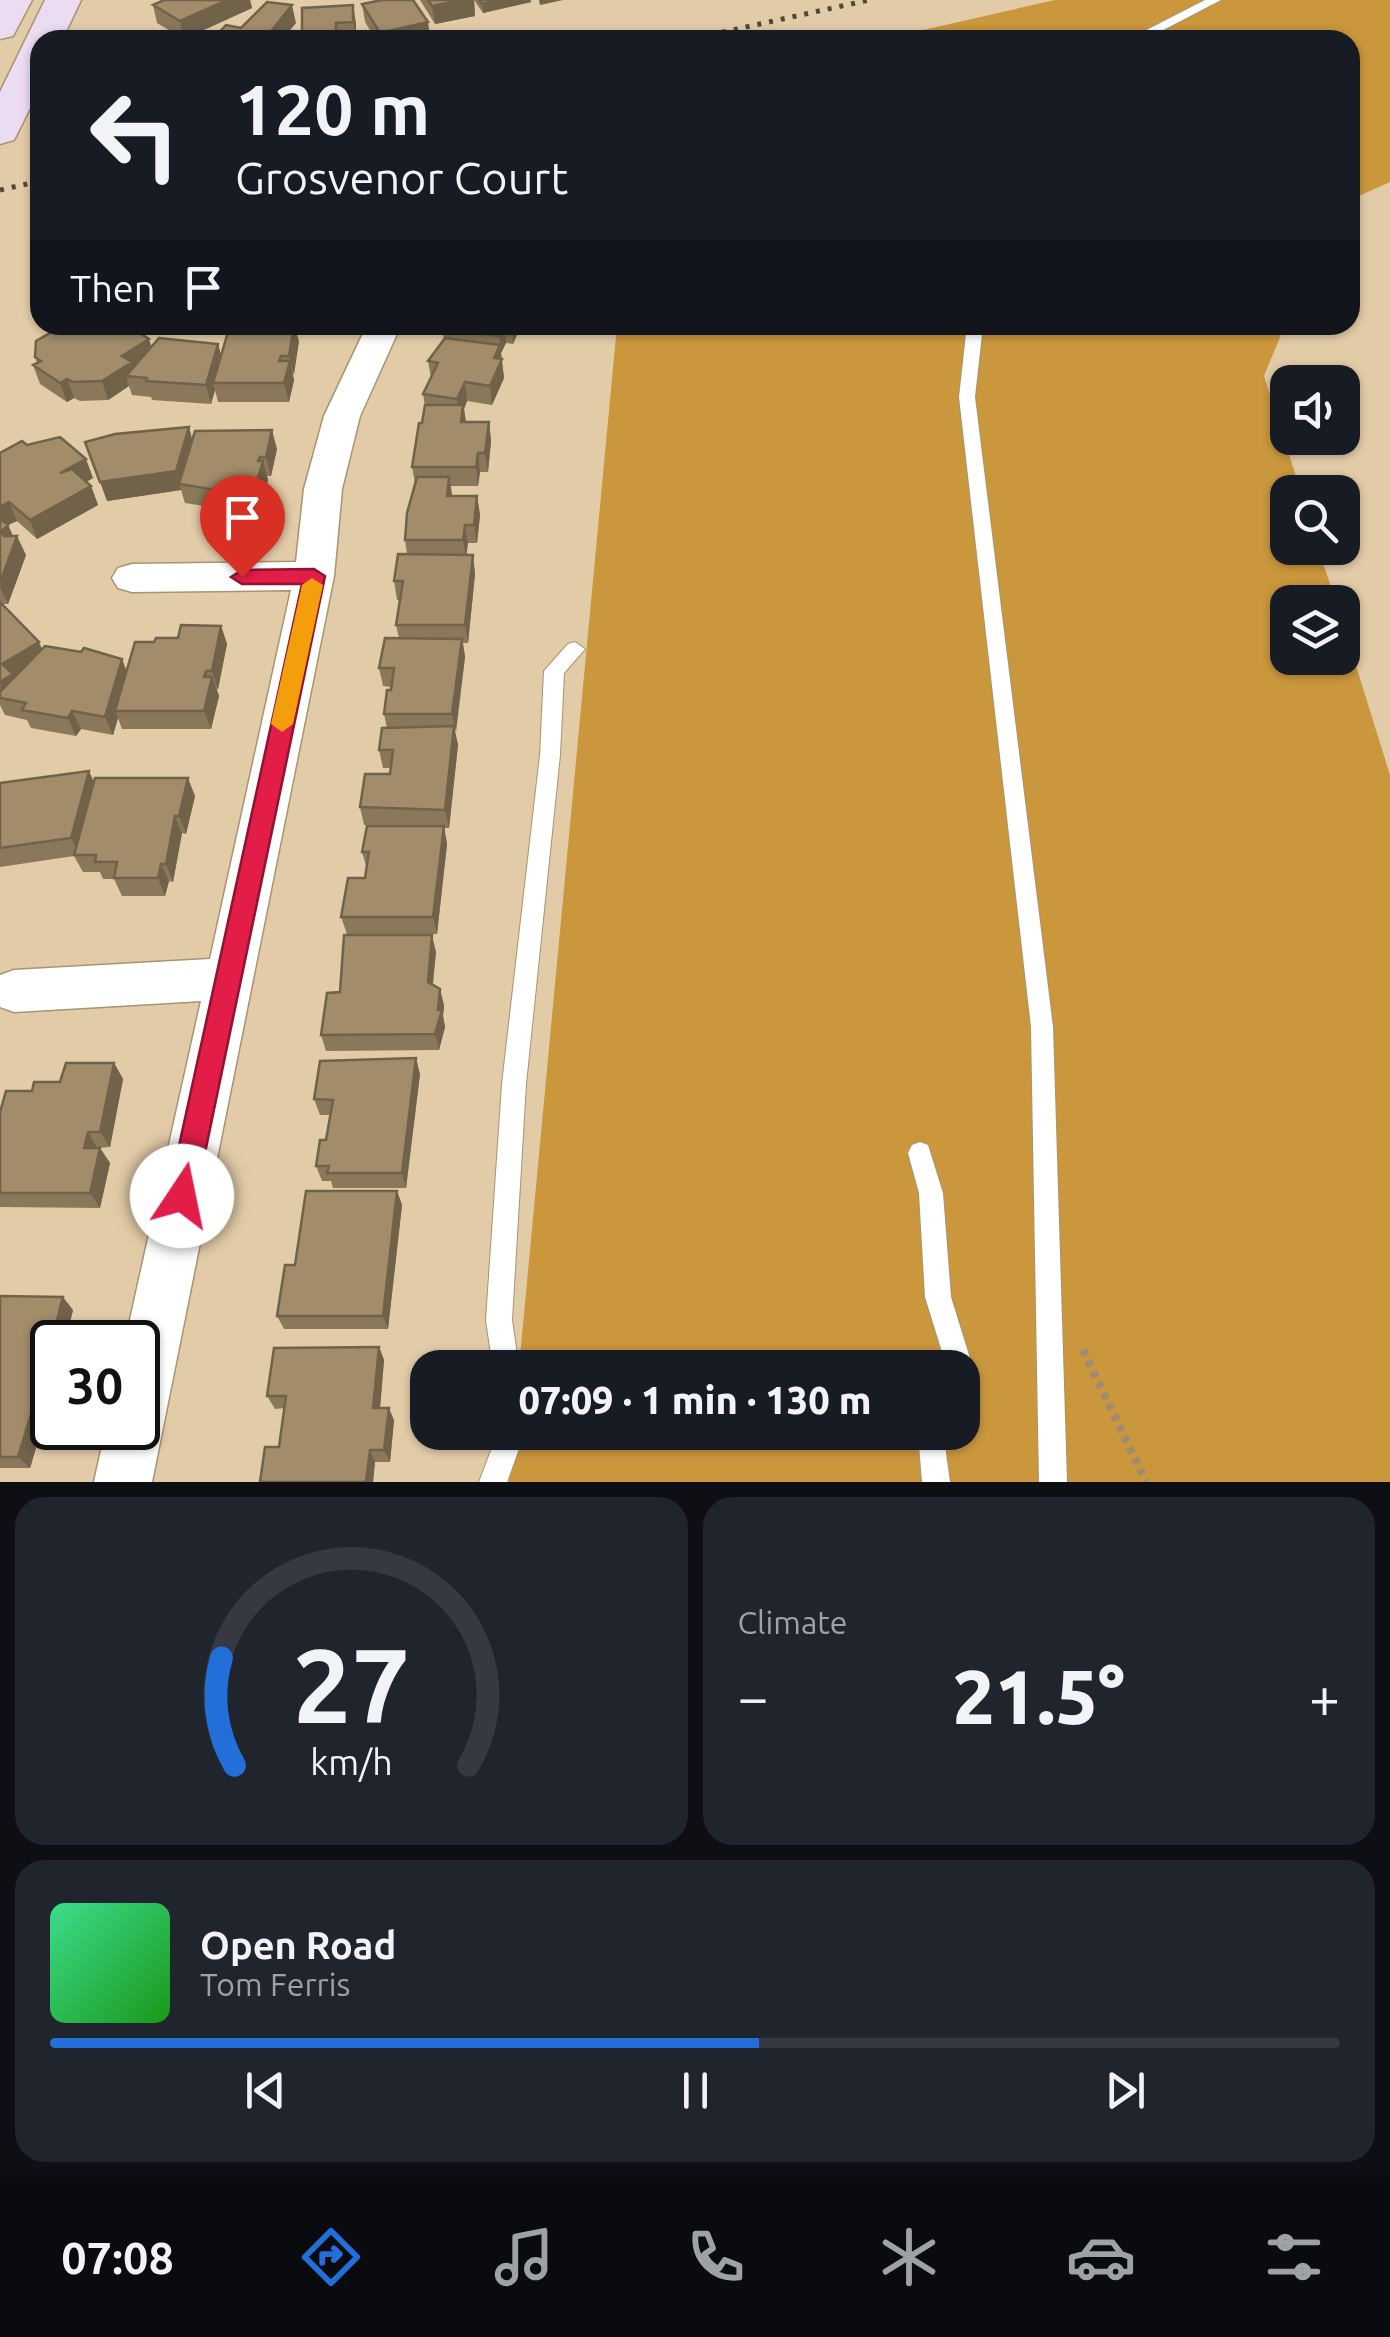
<!DOCTYPE html>
<html lang="en">
<head>
<meta charset="utf-8">
<style>
  :root { --surface:#171b24; --page:#20242c; --text:#f1f3f6; --muted:#9ea1a6; --line:#363941; --accent:#236fda }
  body { margin:0; font-family:Ubuntu,sans-serif; background:var(--page); color:var(--text); height:100vh; display:flex; flex-direction:column; font-size:38px; white-space:nowrap }
  * { box-sizing:border-box; margin:0 }
  p { font-size:32px; color:var(--muted) }
  .icon { flex:none; width:55px; height:55px; fill:none; stroke:currentColor; stroke-width:2; stroke-linecap:round; stroke-linejoin:round }
  .map { position:relative; height:1482px; overflow:hidden }
  .side { display:flex; flex-direction:column; gap:15px; padding:15px; background:#0d0f14; flex:1 }
  .side>* { flex:none }
  .hud { position:absolute; left:30px; top:30px; width:1330px; height:305px; border-radius:30px; box-shadow:0 2px 8px #0004; background:#171b24; color:var(--text); overflow:hidden }
  .controls { position:absolute; left:1270px; top:365px; display:grid; gap:20px }
  .controls a { display:grid; place-items:center; width:90px; height:90px; border-radius:20px; background:var(--surface); box-shadow:0 2px 8px #0004; font-size:50px }
  .speed { position:absolute; left:30px; top:1320px; display:flex; gap:20px; font-size:50px; font-weight:700; text-align:center }
  .speed>* { display:grid; place-content:center; width:130px; height:130px; border-radius:50%; background:var(--surface); box-shadow:0 2px 8px #0004; line-height:1 }
  .speed .limit { border:5px solid #111; border-radius:15px; background:#fff; color:#111 }
  .pin { position:absolute; display:grid; place-items:center; width:85px; height:85px; color:#fff; margin:-102px -42px; border-radius:50% 50% 50% 0; rotate:-45deg; box-shadow:0 0 10px #0007 }
  .pin .icon { rotate:45deg }
  .me { position:absolute; width:110px; margin:-55px; rotate:11deg; stroke-linejoin:round; filter:drop-shadow(0 0 8px #0008) }
  .turn { display:flex; align-items:center; gap:35px; height:210px; padding:0 40px; font-size:45px }
  .turn .icon { width:130px; height:130px; stroke-width:2.5 }
  .turn b { display:block; font-size:70px; line-height:85px }
  .then { display:flex; align-items:center; height:95px; padding:0 40px; background:#0003; gap:20px; font-size:38px }
  .big { font-size:75px; font-weight:800; line-height:1.1 }
  .side .card { flex:1; display:flex; flex-direction:column; justify-content:center; gap:15px; min-width:0; padding:0 35px; border-radius:30px; background:var(--page) }
  .side .dial { align-items:center; gap:0 }
  .dial svg { height:260px; overflow:visible; fill:none; stroke:var(--line); stroke-width:7; stroke-linecap:round; text-anchor:middle }
  .dial text { fill:var(--text); stroke:none }
  .song { display:flex; align-items:center; gap:30px }
  .cover { width:120px; height:120px; border-radius:15px; background:linear-gradient(135deg,hsl(150 70% 55%),hsl(120 70% 35%)) }
  .played { height:10px; border-radius:5px; background:linear-gradient(90deg,var(--accent) 55%,var(--line) 55%) }
  .keys { display:flex; justify-content:space-around; direction:ltr }
  .heat { display:flex; justify-content:space-between; align-items:center; font-size:55px; direction:ltr }
  .side .tiles { flex:1; display:grid; gap:15px; grid-template-columns:1fr 1fr }
  .card:last-child { grid-column:span 2 }
  .trip { position:absolute; left:410px; top:1350px; width:570px; height:100px; border-radius:30px; background:var(--surface); box-shadow:0 2px 8px #0004; font-weight:800; line-height:100px; text-align:center }
  .dock { display:flex; height:160px; justify-content:space-around; align-items:center; background:#090b0e; color:var(--muted) }
  .dock .icon { width:70px; height:70px }
  .dock .selected { color:var(--accent) }
  .dock b { font-size:45px; color:var(--text) }
  .map>svg:first-child { display:block }
</style>
</head>
<body>
<div class="map">
<svg width="1390" height="1482" viewBox="0 0 1390 1482">
  <rect width="100%" height="100%" fill="#e2cba7"/>
  <!-- green -->
  <path fill="#ca973d" d="M 1055,0 L 1390,0 L 1390,182 L 1350,200 L 1350,40 L 879,40 Z
    M 620,325 L 1285,325 L 1264,376 L 1301,492 L 1288,492 L 1288,548 L 1318,548 L 1336,602 L 1288,602 L 1288,658 L 1342,658 L 1343,624 L 1390,775 L 1390,1482 L 509,1482 L 513,1433 L 962,1432 L 962,1368 L 519,1367 L 616,336 Z"/>
  <g fill="none" stroke-linecap="round" stroke-linejoin="round">
    <!-- service casing -->
    <g stroke="#a99371" stroke-width="2">
      <path id="service" d="M 1205,0 L 1221,0 L 1144,40 L 1127,40 Z
        M 967,325 L 983,325 L 975,397 L 1053,1027 L 1067,1482 L 1039,1482 L 1031,1027 L 959,397 Z
        M 575,642 L 585,649 L 564,673 L 560,755 L 526,1084 L 512,1320 L 519,1368 L 493,1368 L 486,1320 L 502,1084 L 540,755 L 544,671 L 568,644 Z
        M 920,1142 L 928,1145 L 943,1193 L 951,1297 L 973,1368 L 969,1377 L 962,1380 L 962,1368 L 947,1368 L 925,1297 L 919,1193 L 908,1153 L 912,1145 Z
        M 498,1432 L 525,1432 L 507,1482 L 479,1482 Z
        M 924,1432 L 951,1432 L 945,1446 L 950,1482 L 922,1482 L 919,1445 Z"/>
    </g>
    <!-- minor casing -->
    <g stroke="#a99371" stroke-width="3">
      <path id="minor" d="M 367,325 L 401,325 L 360,416 L 342,489 L 334,576 L 152,1482 L 94,1482 L 106,1428 L 138,1428 L 138,1342 L 125,1342 L 201,1001 L 14,1012 L 0,1007 L 0,975 L 14,970 L 210,959 L 291,590 L 132,592 L 118,588 L 112,578 L 118,568 L 132,564 L 296,562 L 304,489 L 324,416 Z"/>
    </g>
    <!-- secondary casing -->
    <g stroke="#a99371" stroke-width="3">
      <path id="secondary" d="M 0,0 L 32,0 L 13,36 L 0,39 Z
        M 45,0 L 81,0 L 62,40 L 40,40 L 40,88 L 14,140 L 0,144 L 0,92 Z"/>
    </g>
    <!-- path -->
    <path stroke="#9e8c71" stroke-width="8" stroke-dasharray="6 6" stroke-linecap="butt" d="M 1083,1350 L 1146,1482"/>
    <!-- service -->
    <use href="#service" fill="#fff" fill-rule="evenodd"/>
    <!-- minor -->
    <use href="#minor" fill="#fff" fill-rule="evenodd"/>
    <!-- secondary -->
    <use href="#secondary" fill="#ecdcf2" fill-rule="evenodd"/>
    <!-- rail -->
    <path stroke="#514735" stroke-width="5" stroke-dasharray="4 8" stroke-linecap="butt" d="M 687,40 L 869,0
      M 0,190 L 40,181"/>
  </g>
  <!-- wall -->
  <path fill="#8b785b" d="M 164,0 L 250,0 L 252,8 L 184,39 L 157,23 L 153,5 Z
    M 420,0 L 474,0 L 475,16 L 435,24 Z
    M 474,0 L 531,0 L 531,2 L 483,13 Z
    M 362,4 L 428,22 L 430,40 L 376,40 L 365,22 Z
    M 353,5 L 356,40 L 302,40 Z
    M 48,325 L 151,347 L 218,344 L 221,355 L 299,341 L 293,375 L 294,380 L 289,402 L 218,402 L 215,390 L 211,404 L 152,400 L 151,397 L 132,395 L 129,386 L 108,400 L 80,401 L 74,398 L 67,402 L 40,384 L 33,365 L 37,363 L 35,357 L 51,333 Z
    M 444,325 L 521,325 L 513,344 L 506,343 L 501,353 L 504,378 L 492,405 L 467,401 L 464,409 L 466,422 L 489,422 L 491,441 L 488,472 L 480,472 L 478,486 L 451,486 L 452,496 L 477,496 L 480,515 L 477,543 L 468,543 L 466,555 L 473,555 L 475,574 L 468,643 L 463,643 L 465,657 L 455,732 L 458,745 L 449,828 L 444,828 L 447,844 L 437,934 L 347,934 L 341,917 L 365,878 L 367,869 L 362,852 L 386,826 L 364,825 L 360,807 L 390,774 L 391,768 L 383,768 L 379,750 L 387,728 L 384,714 L 391,687 L 383,686 L 379,668 L 399,638 L 396,625 L 400,600 L 397,600 L 394,581 L 407,554 L 405,540 L 415,483 L 412,467 L 425,406 L 423,394 L 431,378 L 428,361 L 444,339 L 442,329 Z
    M 192,439 L 277,449 L 271,476 L 267,476 L 268,480 L 256,519 L 220,519 L 217,508 L 185,503 L 181,490 L 107,501 Z
    M 27,445 L 93,478 L 86,482 L 91,486 L 98,505 L 37,539 L 17,521 L 8,525 L 13,536 L 26,555 L 8,604 L 2,604 L 42,649 L 122,659 L 126,670 L 154,642 L 178,638 L 221,626 L 227,644 L 217,690 L 219,696 L 211,729 L 122,729 L 118,718 L 113,735 L 81,729 L 76,736 L 31,728 L 27,720 L 5,715 L 0,705 L 0,453 Z
    M 0,783 L 94,783 L 195,796 L 186,834 L 182,833 L 173,882 L 169,881 L 165,896 L 122,896 L 114,879 L 103,879 L 100,872 L 83,872 L 74,856 L 0,867 Z
    M 436,952 L 433,985 L 444,1005 L 443,1016 L 445,1027 L 439,1050 L 326,1051 L 321,1035 L 340,992 Z
    M 114,1063 L 123,1079 L 110,1147 L 97,1148 L 100,1148 L 110,1163 L 100,1208 L 0,1207 L 0,1112 L 32,1091 Z
    M 420,1074 L 406,1188 L 333,1188 L 331,1181 L 322,1181 L 316,1166 L 326,1140 L 330,1115 L 320,1115 L 314,1099 Z
    M 397,1191 L 402,1205 L 388,1329 L 284,1329 L 277,1316 L 295,1265 Z
    M 0,1296 L 73,1310 L 65,1342 L 52,1342 L 52,1363 L 47,1363 L 52,1371 L 52,1394 L 30,1468 L 0,1468 Z
    M 379,1347 L 384,1360 L 380,1408 L 394,1420 L 390,1462 L 375,1462 L 373,1482 L 260,1482 L 279,1447 L 285,1408 L 275,1409 L 267,1396 Z"/>
  <!-- shaded-wall -->
  <path fill="#71624a" d="M 227,0 L 250,0 L 252,8 L 184,39 L 180,21 Z
    M 462,0 L 474,0 L 475,16 L 435,24 L 432,6 Z
    M 498,0 L 531,0 L 531,2 L 483,13 L 482,4 Z
    M 539,0 L 563,0 L 540,5 Z
    M 292,5 L 296,23 L 282,40 L 264,40 Z
    M 353,5 L 356,23 L 356,40 L 353,22 Z
    M 428,22 L 430,40 L 381,40 L 380,33 Z
    M 48,325 L 112,325 L 55,344 Z
    M 294,325 L 299,341 L 294,375 L 289,356 Z
    M 505,325 L 506,343 L 501,353 L 504,378 L 492,405 L 490,386 L 494,358 L 500,346 L 499,336 Z
    M 512,325 L 521,325 L 513,344 Z
    M 149,339 L 155,358 L 126,376 L 129,386 L 108,400 L 102,381 L 122,356 Z
    M 218,344 L 223,363 L 213,383 L 215,390 L 211,404 L 206,385 Z
    M 290,361 L 294,380 L 289,402 L 284,383 Z
    M 67,379 L 74,398 L 67,402 L 60,383 Z
    M 465,382 L 467,401 L 464,409 L 466,424 L 463,441 L 457,399 Z
    M 489,422 L 491,441 L 488,472 L 485,453 Z
    M 189,427 L 194,446 L 179,484 L 181,490 L 107,501 L 100,482 Z
    M 272,430 L 277,449 L 271,476 L 266,457 Z
    M 478,453 L 480,472 L 478,486 L 476,467 Z
    M 260,457 L 262,465 L 263,461 L 268,480 L 256,519 L 251,500 Z
    M 86,459 L 93,478 L 68,492 L 60,473 Z
    M 449,477 L 452,496 L 447,496 Z
    M 91,486 L 98,505 L 37,539 L 30,520 Z
    M 477,496 L 480,515 L 477,543 L 474,525 Z
    M 9,502 L 17,521 L 8,525 L 15,541 L 17,536 L 26,555 L 8,604 L 0,587 L 9,550 L 0,529 L 0,507 Z
    M 465,525 L 468,543 L 466,559 L 463,540 Z
    M 473,555 L 475,574 L 468,643 L 465,625 Z
    M 221,626 L 227,644 L 218,690 L 212,671 Z
    M 462,639 L 465,657 L 456,732 L 452,714 Z
    M 39,642 L 47,661 L 0,698 L 2,664 Z
    M 122,659 L 129,678 L 115,711 L 118,718 L 113,735 L 105,717 Z
    M 206,671 L 210,686 L 212,677 L 219,696 L 211,729 L 204,711 Z
    M 72,711 L 81,729 L 76,736 L 68,718 Z
    M 454,726 L 458,745 L 449,828 L 445,810 Z
    M 89,771 L 97,789 L 80,855 L 71,838 Z
    M 188,778 L 195,796 L 186,834 L 179,816 Z
    M 175,816 L 182,833 L 173,882 L 166,864 Z
    M 444,826 L 447,844 L 437,934 L 433,917 Z
    M 161,864 L 169,881 L 165,896 L 158,878 Z
    M 432,935 L 436,952 L 431,998 L 428,982 Z
    M 440,989 L 444,1005 L 443,1016 L 445,1027 L 439,1050 L 435,1034 Z
    M 416,1058 L 420,1074 L 406,1188 L 402,1173 Z
    M 114,1063 L 123,1079 L 110,1147 L 100,1132 Z
    M 88,1132 L 97,1148 L 84,1148 Z
    M 100,1148 L 110,1163 L 100,1208 L 90,1193 Z
    M 397,1191 L 402,1205 L 388,1329 L 383,1316 Z
    M 63,1297 L 73,1310 L 65,1342 L 52,1342 L 52,1355 L 49,1350 Z
    M 379,1347 L 384,1360 L 379,1420 L 373,1408 Z
    M 35,1350 L 52,1371 L 52,1394 L 30,1468 L 18,1457 Z
    M 389,1408 L 394,1420 L 390,1462 L 384,1450 Z
    M 370,1450 L 375,1462 L 373,1482 L 366,1482 Z"/>
  <!-- building -->
  <path fill="#a28c6a" stroke="#71624a" stroke-width="2.5" d="M 164,0 L 227,0 L 180,21 L 153,5 Z
    M 382,0 L 413,0 L 428,22 L 380,33 L 362,4 Z
    M 428,0 L 462,0 L 432,6 Z
    M 479,0 L 498,0 L 482,4 Z
    M 267,2 L 292,5 L 264,40 L 235,40 L 215,37 L 226,25 L 241,28 Z
    M 353,5 L 353,22 L 336,23 L 336,40 L 302,40 L 302,8 Z
    M 64,325 L 72,325 L 80,330 L 89,325 L 127,325 L 149,339 L 122,356 L 132,362 L 102,381 L 73,382 L 67,379 L 60,383 L 33,365 L 41,361 L 35,357 L 36,341 Z
    M 261,325 L 294,325 L 289,356 L 281,356 L 279,361 L 290,361 L 284,383 L 213,383 L 228,332 L 260,331 Z
    M 444,325 L 504,325 L 499,336 L 442,329 Z
    M 159,338 L 218,344 L 206,385 L 146,381 L 147,378 L 126,376 Z
    M 445,338 L 500,345 L 494,358 L 502,359 L 490,386 L 465,382 L 457,399 L 423,394 L 438,363 L 428,361 Z
    M 425,405 L 463,405 L 461,422 L 489,422 L 485,453 L 478,453 L 476,467 L 412,467 L 419,423 L 422,423 Z
    M 189,427 L 176,471 L 100,482 L 85,442 L 115,434 Z
    M 272,430 L 266,457 L 260,457 L 258,461 L 263,461 L 251,500 L 215,500 L 217,490 L 179,484 L 195,431 Z
    M 60,437 L 86,459 L 60,473 L 72,469 L 91,486 L 30,520 L 9,502 L 0,507 L 0,453 L 22,441 L 27,445 Z
    M 417,477 L 449,477 L 447,496 L 477,496 L 474,525 L 465,525 L 463,540 L 405,540 L 407,513 Z
    M 0,519 L 8,525 L 1,532 L 4,536 L 17,536 L 0,583 Z
    M 398,554 L 473,555 L 465,625 L 396,625 L 403,581 L 394,581 Z
    M 0,602 L 39,642 L 2,664 L 13,674 L 0,682 Z
    M 181,625 L 221,626 L 212,671 L 206,671 L 204,677 L 212,677 L 204,711 L 115,711 L 135,642 L 154,642 L 156,638 L 178,638 Z
    M 385,638 L 462,639 L 452,714 L 384,714 L 387,690 L 391,690 L 394,668 L 379,668 Z
    M 45,646 L 81,652 L 84,648 L 122,659 L 105,717 L 72,711 L 68,718 L 22,710 L 26,703 L 0,698 L 0,692 Z
    M 454,726 L 445,810 L 360,807 L 365,774 L 390,774 L 393,750 L 379,750 L 382,728 Z
    M 89,771 L 71,838 L 0,848 L 0,783 Z
    M 95,778 L 188,778 L 179,816 L 175,816 L 166,864 L 161,864 L 158,878 L 114,878 L 117,862 L 95,862 L 96,855 L 74,855 Z
    M 367,826 L 444,826 L 433,917 L 341,917 L 348,878 L 365,878 L 369,852 L 362,852 Z
    M 344,935 L 432,935 L 428,982 L 440,989 L 438,1010 L 442,1010 L 435,1034 L 321,1035 L 327,993 L 340,992 Z
    M 416,1058 L 402,1173 L 327,1173 L 329,1166 L 316,1166 L 320,1140 L 326,1140 L 333,1100 L 314,1099 L 320,1061 Z
    M 66,1063 L 114,1063 L 100,1132 L 88,1132 L 84,1148 L 100,1148 L 90,1193 L 0,1193 L 0,1112 L 6,1091 L 32,1091 L 34,1082 L 60,1082 Z
    M 306,1191 L 397,1191 L 383,1316 L 277,1316 L 285,1265 L 295,1265 Z
    M 0,1296 L 63,1297 L 49,1350 L 35,1350 L 32,1364 L 46,1364 L 18,1457 L 0,1457 Z
    M 379,1347 L 373,1408 L 389,1408 L 384,1450 L 370,1450 L 366,1482 L 260,1482 L 265,1447 L 279,1447 L 286,1396 L 267,1396 L 274,1348 Z"/>
  <!-- route -->
  <path fill="#e11d48" stroke="#92132f" stroke-width="2.5" d="M 314,569 L 325,576 L 196,1196 L 192,1205 L 182,1209 L 172,1205 L 168,1196 L 302,584 L 242,584 L 231,577 L 242,570 Z"/>
  <!-- slow -->
  <path fill="#f59e0b" d="M 312,578 L 323,585 L 293,724 L 282,732 L 271,724 L 302,585 Z"/>
</svg>
<div class="controls">
<a><svg class="icon" aria-label="sound" viewBox="0 0 24 24"><path d="M4 9h4l5-4v14l-5-4H4zM17 9q2 3 0 6"/></svg></a>
<a><svg class="icon" aria-label="search" viewBox="0 0 24 24"><circle cx="10" cy="10" r="6"/><path d="M15 15l6 6"/></svg></a>
<a><svg class="icon" aria-label="layers" viewBox="0 0 24 24"><path d="M12 4l9 5-9 5-9-5zM3 14l9 5 9-5"/></svg></a>
</div>
<div class="speed"><div class="limit">30</div></div>
<div class="pin" style="left:242px;top:577px;background:#d93025"><svg class="icon" aria-label="arrive" viewBox="0 0 24 24"><path d="M6 21V4h12l-3 4 3 4H6"/></svg></div>
<svg class="me" style="left:182px;top:1196px" viewBox="-20 -20 40 40"><circle r="19" fill="#fff"/><path d="M0-13L10 11 0 6-10 11z" fill="#e11d48"/></svg>
<div class="trip">07:09 · 1 min · 130 m</div>
<div class="hud">
<div class="turn"><svg class="icon" aria-label="left" viewBox="0 0 24 24"><path d="M17 20v-9H6M10 6l-5 5 5 5"/></svg><div><b>120 m</b>Grosvenor Court</div></div>
<div class="then">Then<svg class="icon" aria-label="arrive" viewBox="0 0 24 24"><path d="M6 21V4h12l-3 4 3 4H6"/></svg></div>
</div>
</div>
<section class="side">
<div class="tiles">
<div class="card dial"><svg viewBox="0 0 100 80">
<path d="M14 69A42 42 0 1 1 86 69"/>
<path d="M14 69A42 42 0 0 1 10 36" stroke="#236fda"/>
<text x="50" y="56" font-size="32" font-weight="700">27</text>
<text x="50" y="72" font-size="11">km/h</text>
</svg></div>
<div class="card"><p>Climate</p>
<div class="heat"><a>−</a><b class="big">21.5°</b><a>+</a></div>
</div>
<div class="card">
<div class="song"><i class="cover"></i><div><b>Open Road</b><p>Tom Ferris</p></div></div>
<div class="played"></div>
<div class="keys"><svg class="icon" aria-label="previous" viewBox="0 0 24 24"><path d="M18 5L8 12l10 7zM5 5v14"/></svg><svg class="icon" aria-label="pause" viewBox="0 0 24 24"><path d="M8 5v14M16 5v14"/></svg><svg class="icon" aria-label="next" viewBox="0 0 24 24"><path d="M6 5l10 7-10 7zM19 5v14"/></svg></div>
</div>
</div>
</section>
<nav class="dock">
<b>07:08</b>
<svg class="icon selected" aria-label="directions" viewBox="0 0 24 24"><path d="M12 3l9 9-9 9-9-9zM9 14v-3h6M13 9l2 2-2 2"/></svg>
<svg class="icon" aria-label="music" viewBox="0 0 24 24"><path d="M9 18V5l10-2v13"/><circle cx="6" cy="18" r="3"/><circle cx="16" cy="16" r="3"/></svg>
<svg class="icon" aria-label="phone" viewBox="0 0 24 24"><path d="M5 4h4l2 5-3 2q2 4 5 5l2-3 5 2v4C11 20 4 13 5 4z"/></svg>
<svg class="icon" aria-label="climate" viewBox="0 0 24 24"><path d="M12 3v18M4 7l16 10M4 17L20 7"/></svg>
<svg class="icon" aria-label="car" viewBox="0 0 24 24"><path d="M5 17H2v-5l4-1 3-4h7l3 4 3 1v5h-3M9 17h6M6 11h13"/><circle cx="7" cy="17" r="2"/><circle cx="17" cy="17" r="2"/></svg>
<svg class="icon" aria-label="filters" viewBox="0 0 24 24"><path d="M4 7h16M4 17h16"/><circle cx="9" cy="7" r="2"/><circle cx="15" cy="17" r="2"/></svg>
</nav>
</body>
</html>
